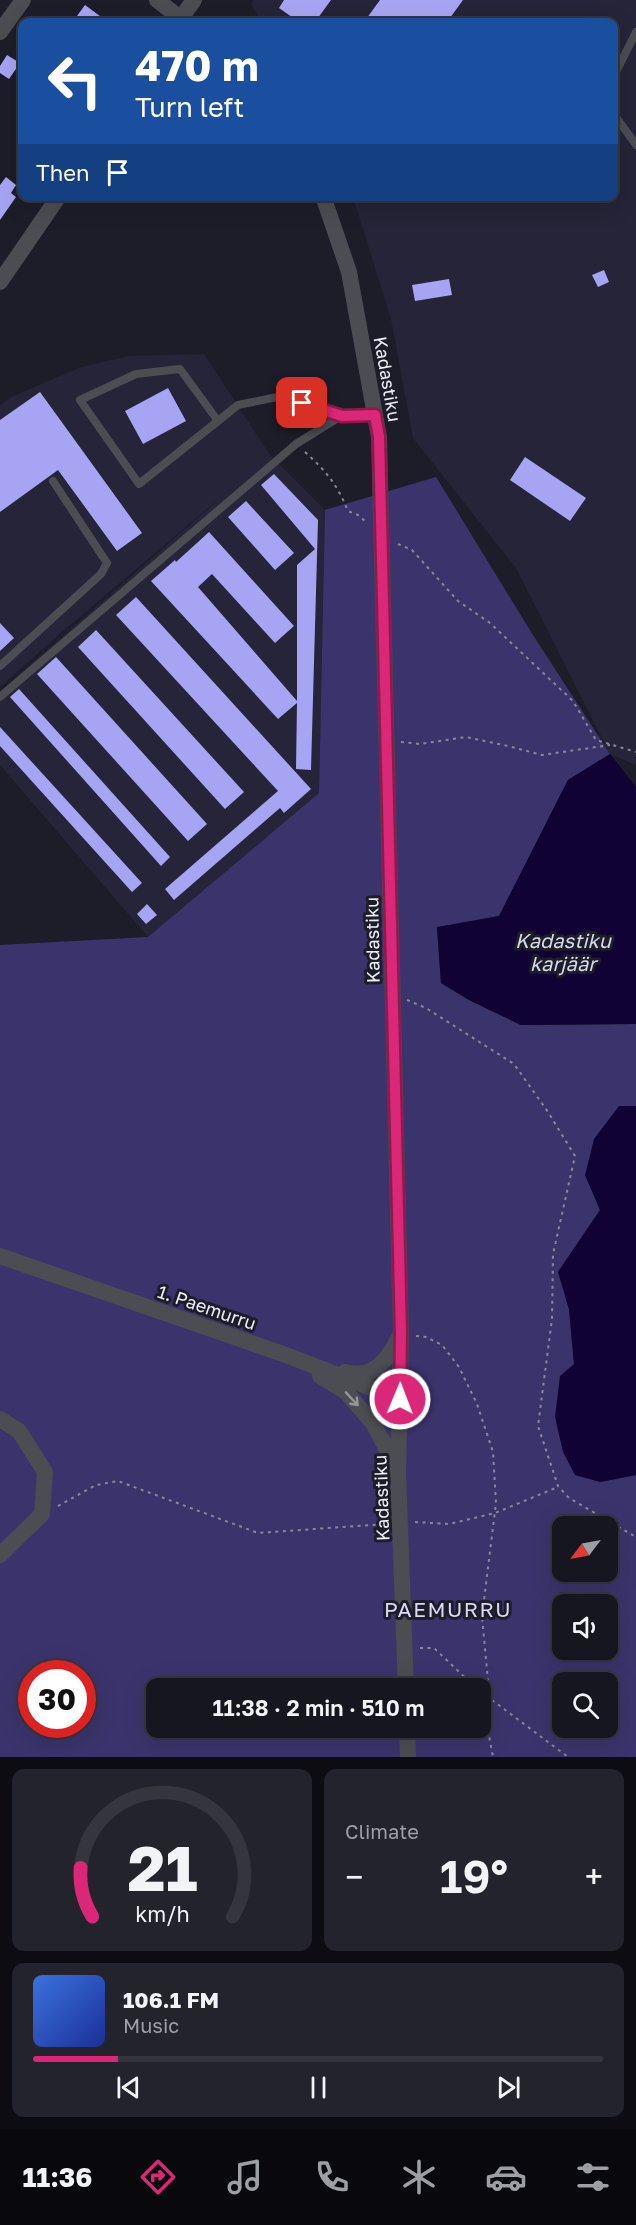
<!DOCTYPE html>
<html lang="en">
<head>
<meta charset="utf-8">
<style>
  :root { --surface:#161620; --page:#23232d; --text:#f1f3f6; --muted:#9e9fa5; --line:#35353e; --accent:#db2777 }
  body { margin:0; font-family:"Golos Text",sans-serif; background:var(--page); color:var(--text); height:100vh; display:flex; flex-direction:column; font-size:22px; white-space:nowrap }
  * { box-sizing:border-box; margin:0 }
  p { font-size:20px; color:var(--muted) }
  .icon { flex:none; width:33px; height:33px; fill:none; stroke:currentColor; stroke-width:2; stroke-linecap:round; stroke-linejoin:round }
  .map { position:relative; height:1757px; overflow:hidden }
  .details { display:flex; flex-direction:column; gap:12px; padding:12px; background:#0c0c12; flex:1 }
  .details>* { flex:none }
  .hud { position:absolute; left:18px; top:18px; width:600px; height:183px; border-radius:12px; box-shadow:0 6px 24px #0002,0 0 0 2px var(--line); background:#1a4fa0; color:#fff; overflow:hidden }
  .needle { width:39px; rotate:238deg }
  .buttons { position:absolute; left:552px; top:1516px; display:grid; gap:12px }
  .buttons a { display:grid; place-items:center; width:66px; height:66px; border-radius:12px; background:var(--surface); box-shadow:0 6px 24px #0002,0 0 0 2px var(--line); font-size:30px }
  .speed { position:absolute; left:18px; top:1660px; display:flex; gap:12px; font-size:30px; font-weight:700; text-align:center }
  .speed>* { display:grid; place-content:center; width:78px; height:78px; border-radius:50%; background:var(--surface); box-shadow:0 6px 24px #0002,0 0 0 2px var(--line); line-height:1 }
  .speed .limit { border:9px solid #d22; background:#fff; color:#111 }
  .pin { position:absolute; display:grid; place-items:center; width:51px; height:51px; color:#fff; margin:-26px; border-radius:12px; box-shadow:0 3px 9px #0006 }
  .me { position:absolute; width:66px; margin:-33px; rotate:1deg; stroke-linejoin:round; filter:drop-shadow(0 0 4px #0008) }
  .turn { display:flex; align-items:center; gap:21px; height:126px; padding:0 18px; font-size:27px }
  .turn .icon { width:78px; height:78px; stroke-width:2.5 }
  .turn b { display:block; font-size:42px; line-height:51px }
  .then { display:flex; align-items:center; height:57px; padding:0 18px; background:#0003; gap:12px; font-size:22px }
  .big { font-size:45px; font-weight:600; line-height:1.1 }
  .details .card { flex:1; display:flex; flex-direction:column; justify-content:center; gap:9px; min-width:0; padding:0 21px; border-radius:12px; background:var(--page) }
  .details .dial { align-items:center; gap:0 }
  .dial svg { height:156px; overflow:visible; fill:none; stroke:var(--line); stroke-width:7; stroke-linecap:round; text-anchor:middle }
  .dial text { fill:var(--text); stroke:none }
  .song { display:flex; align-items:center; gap:18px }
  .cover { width:72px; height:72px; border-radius:9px; background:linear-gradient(135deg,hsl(220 70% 55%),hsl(230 70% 35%)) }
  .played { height:6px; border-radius:3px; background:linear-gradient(90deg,var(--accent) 15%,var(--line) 15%) }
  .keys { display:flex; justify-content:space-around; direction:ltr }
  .heat { display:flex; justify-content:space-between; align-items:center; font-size:33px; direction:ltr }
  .details .tiles { flex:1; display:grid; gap:12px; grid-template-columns:1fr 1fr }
  .card:last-child { grid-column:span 2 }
  .trip { position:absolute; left:146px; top:1678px; width:345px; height:60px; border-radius:12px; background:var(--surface); box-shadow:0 6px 24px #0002,0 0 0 2px var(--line); font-weight:600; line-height:60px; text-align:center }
  .tabs { display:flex; height:96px; justify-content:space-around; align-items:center; background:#09090d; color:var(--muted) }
  .tabs .icon { width:42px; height:42px }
  .tabs .current { color:var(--accent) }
  .tabs b { font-size:27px; color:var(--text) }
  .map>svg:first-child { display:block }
</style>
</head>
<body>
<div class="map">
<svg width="636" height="1757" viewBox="0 0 636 1757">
  <rect width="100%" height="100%" fill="#1d1d2a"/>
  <!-- built -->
  <path fill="#252438" d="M 254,0 L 636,0 L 636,765 L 610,754 L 516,568 L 413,438 L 391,319 L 353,197 L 614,196 L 614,22 L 261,22 L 251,4 Z
    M 204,354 L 270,455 L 325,510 L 319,793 L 148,937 L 0,765 L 0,691 L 233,487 L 62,632 L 0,687 L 0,405 L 11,397 L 81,367 L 129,356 Z"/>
  <!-- green -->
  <path fill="#3b346c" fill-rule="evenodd" d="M 436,477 L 531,632 L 610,754 L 568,780 L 499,916 L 437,928 L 441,983 L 469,1000 L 521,1025 L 636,1024 L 636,1106 L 619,1106 L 585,1175 L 600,1210 L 558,1272 L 569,1309 L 574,1364 L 600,1482 L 636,1475 L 636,1757 L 0,1757 L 0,945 L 148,937 L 319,793 L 325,510 ZM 562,1527 L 608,1527 L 608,1572 L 562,1572 ZM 562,1605 L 608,1605 L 608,1650 L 562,1650 ZM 32,1674 L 82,1674 L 82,1725 L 32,1725 ZM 562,1683 L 608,1683 L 608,1728 L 562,1728 ZM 156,1689 L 480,1689 L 480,1728 L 156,1728 Z"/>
  <!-- water -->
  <path fill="#100234" d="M 610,754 L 636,787 L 636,1024 L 521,1025 L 469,1000 L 441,983 L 437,927 L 499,916 L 568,780 Z
    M 619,1106 L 636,1106 L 636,1475 L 600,1482 L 575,1475 L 563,1452 L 555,1417 L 560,1376 L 574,1364 L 569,1309 L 558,1272 L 600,1210 L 585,1175 L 594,1139 Z"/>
  <!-- building -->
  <path fill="#a8a4f4" d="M 284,0 L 331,0 L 315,22 L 299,22 L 279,8 Z
    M 380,0 L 463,0 L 447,22 L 364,22 Z
    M 85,5 L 108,22 L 86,22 L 77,16 Z
    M 7,55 L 20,63 L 9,79 L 0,73 L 0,66 Z
    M 6,177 L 16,185 L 11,193 L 16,197 L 0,220 L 0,185 Z
    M 604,270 L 609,282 L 598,287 L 592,275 Z
    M 449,279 L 452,295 L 415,301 L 412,285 Z
    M 168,388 L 186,421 L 143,444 L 125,411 Z
    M 40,392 L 142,533 L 117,551 L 58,470 L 0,512 L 0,420 Z
    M 525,457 L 586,498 L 570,521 L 510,480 Z
    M 274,474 L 318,520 L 311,770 L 296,769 L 297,703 L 278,719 L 151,581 L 175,560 L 176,562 L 209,532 L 294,626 L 275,643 L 212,574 L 198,587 L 297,701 L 297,565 L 315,549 L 261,485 Z
    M 246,501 L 294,553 L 275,570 L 228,517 Z
    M 136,597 L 311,789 L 284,813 L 280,808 L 174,900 L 165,889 L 278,791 L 116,615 Z
    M 0,623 L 14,638 L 0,651 Z
    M 96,630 L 244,792 L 225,809 L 78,647 Z
    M 56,657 L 207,824 L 188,841 L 37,674 Z
    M 19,689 L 170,857 L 161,866 L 10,697 Z
    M 0,727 L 142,883 L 132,892 L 0,746 Z
    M 147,904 L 157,915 L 146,924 L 137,914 Z"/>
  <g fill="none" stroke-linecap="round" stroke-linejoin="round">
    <!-- path -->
    <path stroke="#898995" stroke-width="2" stroke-dasharray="3 4.5" stroke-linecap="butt" d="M 305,452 C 326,471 337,484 348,511 L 358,515 L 366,522
      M 398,544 L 412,550 L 458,601 L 490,623 L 573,701 L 596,740 L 636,752
      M 401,742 L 420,744 L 466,737 L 508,746 L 542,755 L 610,745
      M 407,1000 L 426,1008 L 514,1064 L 548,1112 L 575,1156 L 553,1254 L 552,1319 L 538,1426 L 558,1486 L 569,1498 L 636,1537
      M 416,1336 L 426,1337 L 442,1345 L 459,1367 L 477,1404 L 493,1452 L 496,1503 L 482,1616 L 488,1681 L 484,1709 L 493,1757
      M 58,1506 L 96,1485 L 118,1481 L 258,1533 L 385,1524
      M 415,1522 L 449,1524 L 495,1513 L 558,1487
      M 420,1648 L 434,1648 L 477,1689
      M 480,1691 L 568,1757"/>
    <!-- service -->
    <path stroke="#4c4c53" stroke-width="8" d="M 614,76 L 636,32
      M 614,110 L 616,117 L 636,145
      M 218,421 L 180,369 L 136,374 L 80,400 L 139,484 L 238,405 L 282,396 L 341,416
      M 0,666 L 101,574 L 107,563 L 53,481
      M 0,697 L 296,444 L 341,416 L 375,415"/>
    <!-- minor -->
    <path stroke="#4c4c53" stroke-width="16" d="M 157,0 L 185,22
      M 178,22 L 194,0
      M 0,32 L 23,0
      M 323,196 L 349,272 L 379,437 L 401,1334 L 398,1473 L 406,1689
      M 0,282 L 59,196
      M 0,1256 L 286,1355 L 400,1399
      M 345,1372 C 373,1380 388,1360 399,1337
      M 320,1376 L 346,1392 L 373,1423 L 396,1467
      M 0,1419 L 19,1431 L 45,1472 L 42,1514 L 0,1555
      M 407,1728 L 408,1757"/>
  </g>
  <!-- one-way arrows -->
  <defs><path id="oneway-shaft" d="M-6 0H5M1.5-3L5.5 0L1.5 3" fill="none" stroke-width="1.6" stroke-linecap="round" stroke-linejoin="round" transform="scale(1.5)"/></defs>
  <use stroke="#95959d" href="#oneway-shaft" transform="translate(352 1399) rotate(47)"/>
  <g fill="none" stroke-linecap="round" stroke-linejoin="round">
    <!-- route casing -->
    <g stroke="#8e194d" stroke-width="15">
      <path id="route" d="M 302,403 L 342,416 L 375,415 L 379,437 L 401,1334 L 400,1399"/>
    </g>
    <!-- route -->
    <use href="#route" stroke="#db2777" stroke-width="10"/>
  </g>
  <g text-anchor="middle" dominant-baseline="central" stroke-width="6" stroke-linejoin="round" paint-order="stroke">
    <!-- street labels -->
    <g font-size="18" fill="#eeeef8" stroke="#1d1d2a">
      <text transform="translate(388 379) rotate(80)">Kadastiku</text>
      <text transform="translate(372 940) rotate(-91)">Kadastiku</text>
      <text transform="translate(207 1307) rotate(19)">1. Paemurru</text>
      <text transform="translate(381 1498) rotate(-92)">Kadastiku</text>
    </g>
    <!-- water labels -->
    <g font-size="20" font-style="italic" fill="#d8d8ed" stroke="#1d1d2a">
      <text x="563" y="940">Kadastiku<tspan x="563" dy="23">karjäär</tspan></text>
    </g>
    <!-- quarter labels -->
    <g font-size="21" letter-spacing="1.5" fill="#d9d9f6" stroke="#1d1d2a">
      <text x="448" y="1609">PAEMURRU</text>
    </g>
  </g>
</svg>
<div class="buttons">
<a><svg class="needle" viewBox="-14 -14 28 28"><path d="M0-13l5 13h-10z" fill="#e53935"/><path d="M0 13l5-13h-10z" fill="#9e9fa5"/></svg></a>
<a><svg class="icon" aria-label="sound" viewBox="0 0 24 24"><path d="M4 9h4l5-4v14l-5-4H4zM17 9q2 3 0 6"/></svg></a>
<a><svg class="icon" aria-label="search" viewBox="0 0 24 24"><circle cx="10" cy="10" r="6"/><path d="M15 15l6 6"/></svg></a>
</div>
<div class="speed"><div class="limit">30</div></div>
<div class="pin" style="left:302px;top:403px;background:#d93025"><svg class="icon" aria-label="arrive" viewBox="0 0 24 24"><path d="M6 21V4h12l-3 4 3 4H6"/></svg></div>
<svg class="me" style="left:400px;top:1399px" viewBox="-20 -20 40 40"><circle r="17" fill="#db2777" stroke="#fff" stroke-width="3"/><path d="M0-11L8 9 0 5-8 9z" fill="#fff"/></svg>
<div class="trip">11:38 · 2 min · 510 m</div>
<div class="hud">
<div class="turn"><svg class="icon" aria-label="left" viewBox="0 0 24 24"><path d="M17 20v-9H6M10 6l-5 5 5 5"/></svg><div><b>470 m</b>Turn left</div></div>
<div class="then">Then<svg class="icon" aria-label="arrive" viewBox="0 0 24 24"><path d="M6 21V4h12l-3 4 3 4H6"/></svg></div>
</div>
</div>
<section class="details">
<div class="tiles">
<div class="card dial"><svg viewBox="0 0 100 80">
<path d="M14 69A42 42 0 1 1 86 69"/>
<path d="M14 69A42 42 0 0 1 8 44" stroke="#db2777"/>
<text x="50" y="56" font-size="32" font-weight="700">21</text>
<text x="50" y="72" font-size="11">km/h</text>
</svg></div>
<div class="card"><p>Climate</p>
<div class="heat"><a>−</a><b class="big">19°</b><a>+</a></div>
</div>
<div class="card">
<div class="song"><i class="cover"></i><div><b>106.1 FM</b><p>Music</p></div></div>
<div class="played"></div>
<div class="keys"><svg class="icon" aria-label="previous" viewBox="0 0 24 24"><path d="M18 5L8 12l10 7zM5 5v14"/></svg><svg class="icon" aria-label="pause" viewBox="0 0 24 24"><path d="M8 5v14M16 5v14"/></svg><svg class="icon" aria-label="next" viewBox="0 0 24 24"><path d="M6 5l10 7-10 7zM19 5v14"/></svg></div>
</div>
</div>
</section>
<nav class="tabs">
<b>11:36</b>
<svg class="icon current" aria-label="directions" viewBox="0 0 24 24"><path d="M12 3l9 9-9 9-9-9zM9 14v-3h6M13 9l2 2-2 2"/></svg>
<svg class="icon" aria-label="music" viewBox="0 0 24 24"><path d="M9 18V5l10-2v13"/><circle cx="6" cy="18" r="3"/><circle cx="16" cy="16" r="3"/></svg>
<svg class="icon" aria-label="phone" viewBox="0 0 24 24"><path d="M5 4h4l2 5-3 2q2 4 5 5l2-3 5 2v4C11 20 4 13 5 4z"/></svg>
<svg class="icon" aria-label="climate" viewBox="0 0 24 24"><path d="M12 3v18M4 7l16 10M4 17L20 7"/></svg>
<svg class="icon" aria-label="car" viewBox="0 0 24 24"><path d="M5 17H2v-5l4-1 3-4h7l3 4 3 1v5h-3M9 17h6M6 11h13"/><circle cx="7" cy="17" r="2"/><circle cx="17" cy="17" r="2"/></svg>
<svg class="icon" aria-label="filters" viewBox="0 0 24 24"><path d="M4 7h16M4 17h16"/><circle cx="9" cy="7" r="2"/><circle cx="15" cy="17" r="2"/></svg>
</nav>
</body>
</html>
